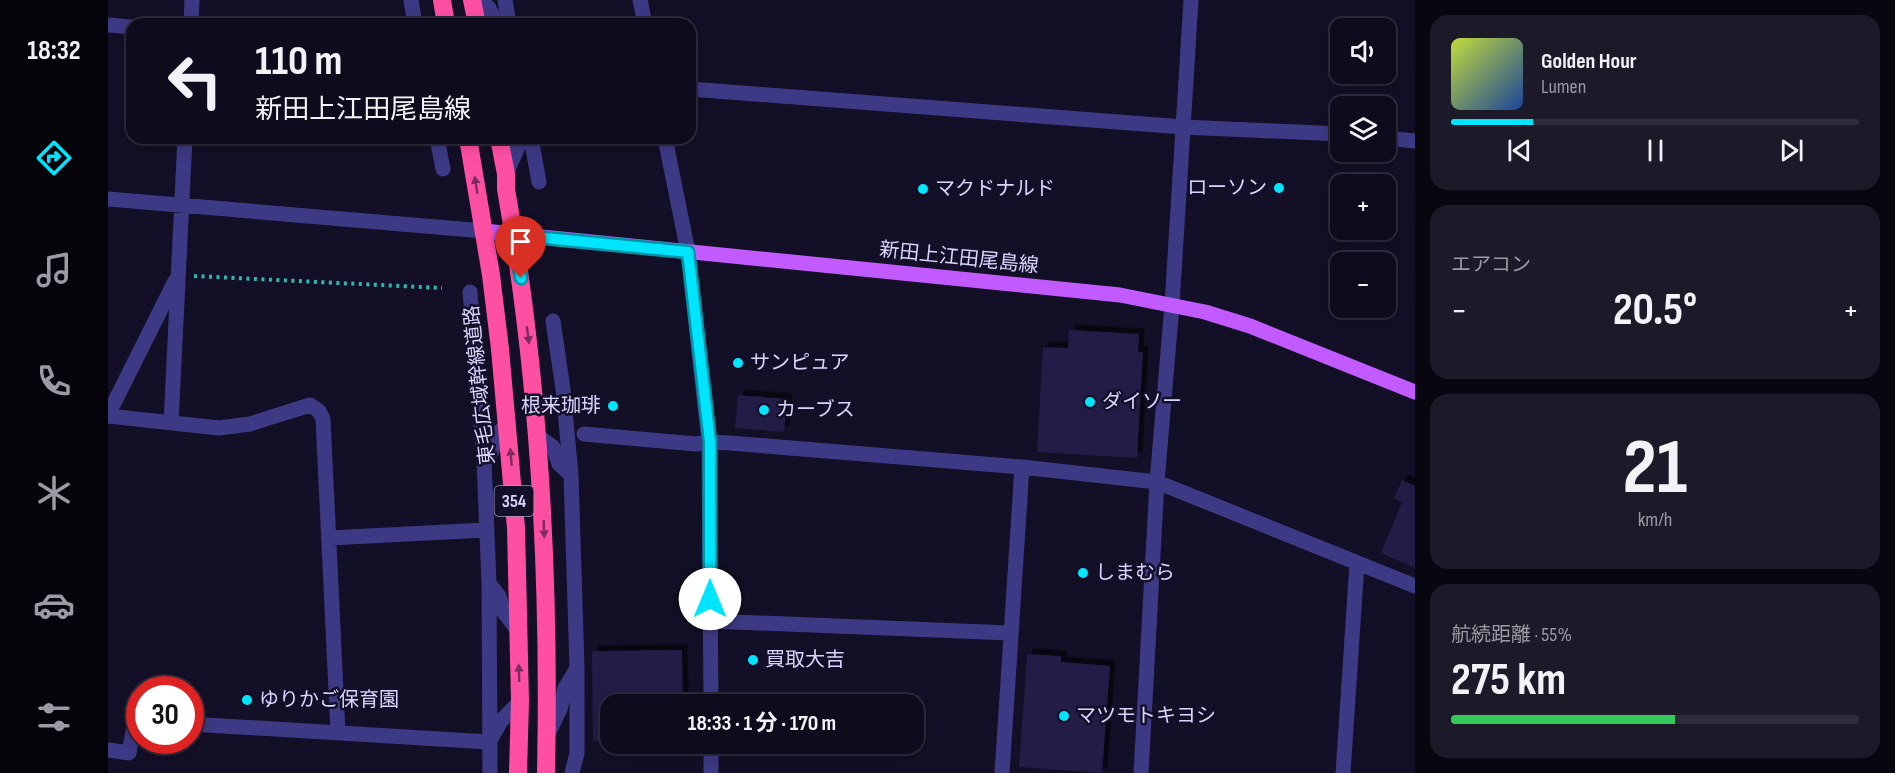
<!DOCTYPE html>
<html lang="ja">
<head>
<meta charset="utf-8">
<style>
  :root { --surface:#0e0b1c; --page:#1c1929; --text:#f1f3f6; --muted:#9b9ba3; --line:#2e2b3b; --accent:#00e5ff }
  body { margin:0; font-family:"Sofia Sans Condensed","Noto Sans JP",sans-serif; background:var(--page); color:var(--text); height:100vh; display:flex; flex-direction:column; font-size:22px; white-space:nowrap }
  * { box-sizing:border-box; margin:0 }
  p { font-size:20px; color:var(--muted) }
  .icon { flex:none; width:33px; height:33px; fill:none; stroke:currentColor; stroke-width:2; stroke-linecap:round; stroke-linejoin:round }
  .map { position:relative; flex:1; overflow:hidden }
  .side { display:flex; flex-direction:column; gap:15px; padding:15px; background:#08060f; width:480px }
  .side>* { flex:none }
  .banner { position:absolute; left:18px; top:18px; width:570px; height:126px; border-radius:18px; box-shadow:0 3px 15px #0003,0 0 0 2px var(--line); background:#0e0b1c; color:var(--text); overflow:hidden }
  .buttons { position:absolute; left:1222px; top:18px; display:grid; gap:12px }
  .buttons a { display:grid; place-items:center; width:66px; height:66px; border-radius:12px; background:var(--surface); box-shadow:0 3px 15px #0003,0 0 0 2px var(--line); font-size:30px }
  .speed { position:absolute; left:18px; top:676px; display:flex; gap:12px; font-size:30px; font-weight:700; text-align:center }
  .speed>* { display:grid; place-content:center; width:78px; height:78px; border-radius:50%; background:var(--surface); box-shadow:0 3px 15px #0003,0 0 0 2px var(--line); line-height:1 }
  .speed .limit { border:9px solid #d22; background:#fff; color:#111 }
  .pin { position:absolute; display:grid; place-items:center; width:51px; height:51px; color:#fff; margin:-62px -26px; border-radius:50% 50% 50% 0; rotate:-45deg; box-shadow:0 0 6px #0007 }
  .pin .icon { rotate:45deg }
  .me { position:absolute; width:66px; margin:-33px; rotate:0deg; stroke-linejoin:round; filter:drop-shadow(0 0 4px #0008) }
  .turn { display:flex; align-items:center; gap:21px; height:126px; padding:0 30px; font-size:27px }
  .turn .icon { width:78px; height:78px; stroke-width:2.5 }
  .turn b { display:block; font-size:42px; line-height:51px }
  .big { font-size:45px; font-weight:700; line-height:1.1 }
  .side .card { flex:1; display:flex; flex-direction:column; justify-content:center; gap:9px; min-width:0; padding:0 21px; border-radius:18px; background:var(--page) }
  .side .dial { align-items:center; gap:0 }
  .dial b { font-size:78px; line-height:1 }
  .song { display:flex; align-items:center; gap:18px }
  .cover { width:72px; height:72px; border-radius:9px; background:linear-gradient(135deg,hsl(70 70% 55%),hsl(220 70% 35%)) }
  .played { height:6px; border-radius:3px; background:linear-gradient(90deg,var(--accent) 20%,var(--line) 20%) }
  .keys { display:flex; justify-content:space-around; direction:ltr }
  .heat { display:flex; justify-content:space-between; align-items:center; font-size:33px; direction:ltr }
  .charge { height:9px; border-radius:4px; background:linear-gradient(90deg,#34c759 55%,var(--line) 0) }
  .trip { position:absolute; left:492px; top:694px; width:324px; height:60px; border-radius:18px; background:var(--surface); box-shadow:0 3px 15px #0003,0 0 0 2px var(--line); font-weight:700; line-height:60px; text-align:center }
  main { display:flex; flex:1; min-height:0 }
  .dock { display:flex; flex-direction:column; width:108px; justify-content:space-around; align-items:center; background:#06040b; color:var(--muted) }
  .dock .icon { width:42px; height:42px }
  .dock .current { color:var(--accent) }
  .dock b { font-size:27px; color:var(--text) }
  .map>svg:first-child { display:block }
</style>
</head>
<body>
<main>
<nav class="dock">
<b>18:32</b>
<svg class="icon current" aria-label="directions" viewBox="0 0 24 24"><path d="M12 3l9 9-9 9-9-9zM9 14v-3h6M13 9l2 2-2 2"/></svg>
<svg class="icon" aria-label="music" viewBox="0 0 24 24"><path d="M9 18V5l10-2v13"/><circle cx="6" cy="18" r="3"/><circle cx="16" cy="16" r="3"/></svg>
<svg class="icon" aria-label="phone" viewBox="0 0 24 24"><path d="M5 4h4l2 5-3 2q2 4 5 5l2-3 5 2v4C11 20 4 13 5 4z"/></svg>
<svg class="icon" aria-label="climate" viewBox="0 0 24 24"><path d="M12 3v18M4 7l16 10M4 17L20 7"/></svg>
<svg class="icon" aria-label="car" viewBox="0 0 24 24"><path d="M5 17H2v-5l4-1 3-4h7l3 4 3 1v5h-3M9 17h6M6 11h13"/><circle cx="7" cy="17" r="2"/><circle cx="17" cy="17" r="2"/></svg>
<svg class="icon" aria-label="filters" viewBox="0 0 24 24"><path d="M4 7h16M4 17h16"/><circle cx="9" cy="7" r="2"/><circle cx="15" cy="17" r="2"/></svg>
</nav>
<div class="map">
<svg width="1307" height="773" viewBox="0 0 1307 773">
  <defs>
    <filter id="shadow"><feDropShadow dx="5.5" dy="-5.5" stdDeviation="0" flood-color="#0009"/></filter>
  </defs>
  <rect width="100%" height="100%" fill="#130f26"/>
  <!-- building -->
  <path fill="#241b47" filter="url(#shadow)" d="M 961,330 L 1031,334 L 1030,352 L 1035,352 L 1029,458 L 929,452 L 935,347 L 960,348 Z
    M 630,395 L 679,399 L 676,432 L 627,428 Z
    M 1294,480 L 1307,486 L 1307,568 L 1273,553 L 1294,502 L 1286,498 Z
    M 574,650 L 575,705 L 502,705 L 502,740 L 485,741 L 484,651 Z
    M 919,654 L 953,656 L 953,662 L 1002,666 L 994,773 L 911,767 Z"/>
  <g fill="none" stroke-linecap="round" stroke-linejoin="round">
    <!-- path -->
    <path stroke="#2fb8b0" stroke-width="4" stroke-dasharray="3 4.5" stroke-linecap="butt" d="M 86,276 L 334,288"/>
    <!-- minor -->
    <path stroke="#3d3a85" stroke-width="15" d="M 303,0 L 307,24
      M 373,0 L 381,8 L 389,24
      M 397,0 L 401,24
      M 532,0 L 537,24
      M 83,24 L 84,0
      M 0,25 L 24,27
      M 582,89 L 1075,127 L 1233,134
      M 329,138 L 335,169
      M 423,138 L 431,182
      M 557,138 L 580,252 L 601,442 L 603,705
      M 1278,138 L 1307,141
      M 398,174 L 413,140 L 418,138
      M 0,199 L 376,231
      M 362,292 L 376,460 L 381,583 L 382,773
      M 445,321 L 455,389 L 463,475 L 469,668 L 469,753 L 464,773
      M 0,415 L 67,281
      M 0,416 L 111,428 L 142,424 L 202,405 L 211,411 L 215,419 L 230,733
      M 63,423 L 77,138
      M 476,434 L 588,444 L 601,442 L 622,443 L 914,467 L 1049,482 L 1307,586
      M 430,436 L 445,447 L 451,464 L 463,475
      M 376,460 L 384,451 L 388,435 L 400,424
      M 221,538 L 378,530
      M 381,583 L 391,596 L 395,611 L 410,631
      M 602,621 L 902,633
      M 82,724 L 381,742 L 393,721 L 412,701
      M 439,736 L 452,709 L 457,688 L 469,668
      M 603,744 L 603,773
      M 0,750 L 21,753 L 27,720 L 32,721
      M 894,773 L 914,467
      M 1033,773 L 1049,482 L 1064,305 L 1083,0
      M 1235,773 L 1249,563"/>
    <!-- major -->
    <path stroke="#c25bff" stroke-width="15" d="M 376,231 L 1012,295 L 1097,312 L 1142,326 L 1307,392"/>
    <!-- highway -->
    <path stroke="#ff4fa3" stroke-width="18" d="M 334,0 L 338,24
      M 364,0 L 369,24
      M 360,138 L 383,275 L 392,349 L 408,528 L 412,701 L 410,773
      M 391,138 L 398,174 L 398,189 C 432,382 442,577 438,773"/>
  </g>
  <!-- one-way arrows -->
  <defs><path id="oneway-solid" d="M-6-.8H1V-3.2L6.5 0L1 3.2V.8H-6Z" transform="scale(1.5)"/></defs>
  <g fill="#7d2c5e">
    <use href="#oneway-solid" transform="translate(368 185) rotate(-99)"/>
    <use href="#oneway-solid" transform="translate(420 335) rotate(82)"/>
    <use href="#oneway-solid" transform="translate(403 457) rotate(-95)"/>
    <use href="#oneway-solid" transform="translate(436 529) rotate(88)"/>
    <use href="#oneway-solid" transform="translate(411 673) rotate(-92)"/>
  </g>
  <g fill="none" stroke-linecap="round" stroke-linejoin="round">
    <!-- route casing -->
    <g stroke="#0095a6" stroke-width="15">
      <path id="route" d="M 413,278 L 406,235 L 580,252 L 602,442 L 602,599"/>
    </g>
    <!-- route -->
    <use href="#route" stroke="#00e5ff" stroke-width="10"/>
  </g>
  <!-- markers -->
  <g fill="#00e5ff" stroke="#130f26" stroke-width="2">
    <circle cx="1171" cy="188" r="6"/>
    <circle cx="815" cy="189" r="6"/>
    <circle cx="630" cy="363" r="6"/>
    <circle cx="982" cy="402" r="6"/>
    <circle cx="505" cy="406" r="6"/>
    <circle cx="656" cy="410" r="6"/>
    <circle cx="975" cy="573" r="6"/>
    <circle cx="645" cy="660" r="6"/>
    <circle cx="139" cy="700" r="6"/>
    <circle cx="956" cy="716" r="6"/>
  </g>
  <g text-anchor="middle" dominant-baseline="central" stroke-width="5" stroke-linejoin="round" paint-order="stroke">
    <!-- shield labels -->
    <rect fill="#130f26" stroke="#9e99be" stroke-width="1.5" x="386.5" y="486" width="39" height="30" rx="4.5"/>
    <g font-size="18" font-weight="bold" fill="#d9d4ff">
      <text x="406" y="501">354</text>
    </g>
    <!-- poi labels -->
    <g font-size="20" fill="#d9d4ff" stroke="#130f26" text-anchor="start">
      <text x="1159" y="188" text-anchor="end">ローソン</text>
      <text x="827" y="189">マクドナルド</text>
      <text x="642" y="363">サンピュア</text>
      <text x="994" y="402">ダイソー</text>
      <text x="493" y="406" text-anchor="end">根来珈琲</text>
      <text x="668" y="410">カーブス</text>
      <text x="987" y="573">しまむら</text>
      <text x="657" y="660">買取大吉</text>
      <text x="151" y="700">ゆりかご保育園</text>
      <text x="968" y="716">マツモトキヨシ</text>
    </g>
    <!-- street labels -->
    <g font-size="20" fill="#d9d4ff" stroke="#130f26">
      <text transform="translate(851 258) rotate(6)">新田上江田尾島線</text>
      <text transform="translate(372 385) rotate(-96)">東毛広域幹線道路</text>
    </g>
  </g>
</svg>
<div class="buttons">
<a><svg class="icon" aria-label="sound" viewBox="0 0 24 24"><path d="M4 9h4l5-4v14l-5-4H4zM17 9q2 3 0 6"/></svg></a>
<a><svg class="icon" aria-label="layers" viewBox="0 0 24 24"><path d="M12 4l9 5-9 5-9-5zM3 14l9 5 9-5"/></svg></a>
<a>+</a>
<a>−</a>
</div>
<div class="speed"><div class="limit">30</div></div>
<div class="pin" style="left:413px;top:278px;background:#d93025"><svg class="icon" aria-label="arrive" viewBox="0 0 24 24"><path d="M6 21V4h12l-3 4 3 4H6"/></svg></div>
<svg class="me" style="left:602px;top:599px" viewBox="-20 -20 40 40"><circle r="19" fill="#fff"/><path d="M0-13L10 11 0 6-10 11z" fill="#00e5ff"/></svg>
<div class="trip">18:33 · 1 分 · 170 m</div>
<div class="banner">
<div class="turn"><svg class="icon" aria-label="left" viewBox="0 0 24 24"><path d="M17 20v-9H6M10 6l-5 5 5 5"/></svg><div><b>110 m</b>新田上江田尾島線</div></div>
</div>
</div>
<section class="side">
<div class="card">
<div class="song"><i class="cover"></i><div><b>Golden Hour</b><p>Lumen</p></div></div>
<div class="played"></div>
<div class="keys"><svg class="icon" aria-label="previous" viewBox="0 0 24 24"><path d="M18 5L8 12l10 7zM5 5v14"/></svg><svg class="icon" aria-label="pause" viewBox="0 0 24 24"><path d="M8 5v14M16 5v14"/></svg><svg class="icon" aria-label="next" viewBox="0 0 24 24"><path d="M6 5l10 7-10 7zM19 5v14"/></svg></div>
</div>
<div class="card"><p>エアコン</p>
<div class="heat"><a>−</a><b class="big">20.5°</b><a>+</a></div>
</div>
<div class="card dial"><b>21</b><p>km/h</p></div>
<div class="card"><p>航続距離 · 55%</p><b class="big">275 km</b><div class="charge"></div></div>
</section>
</main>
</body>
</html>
